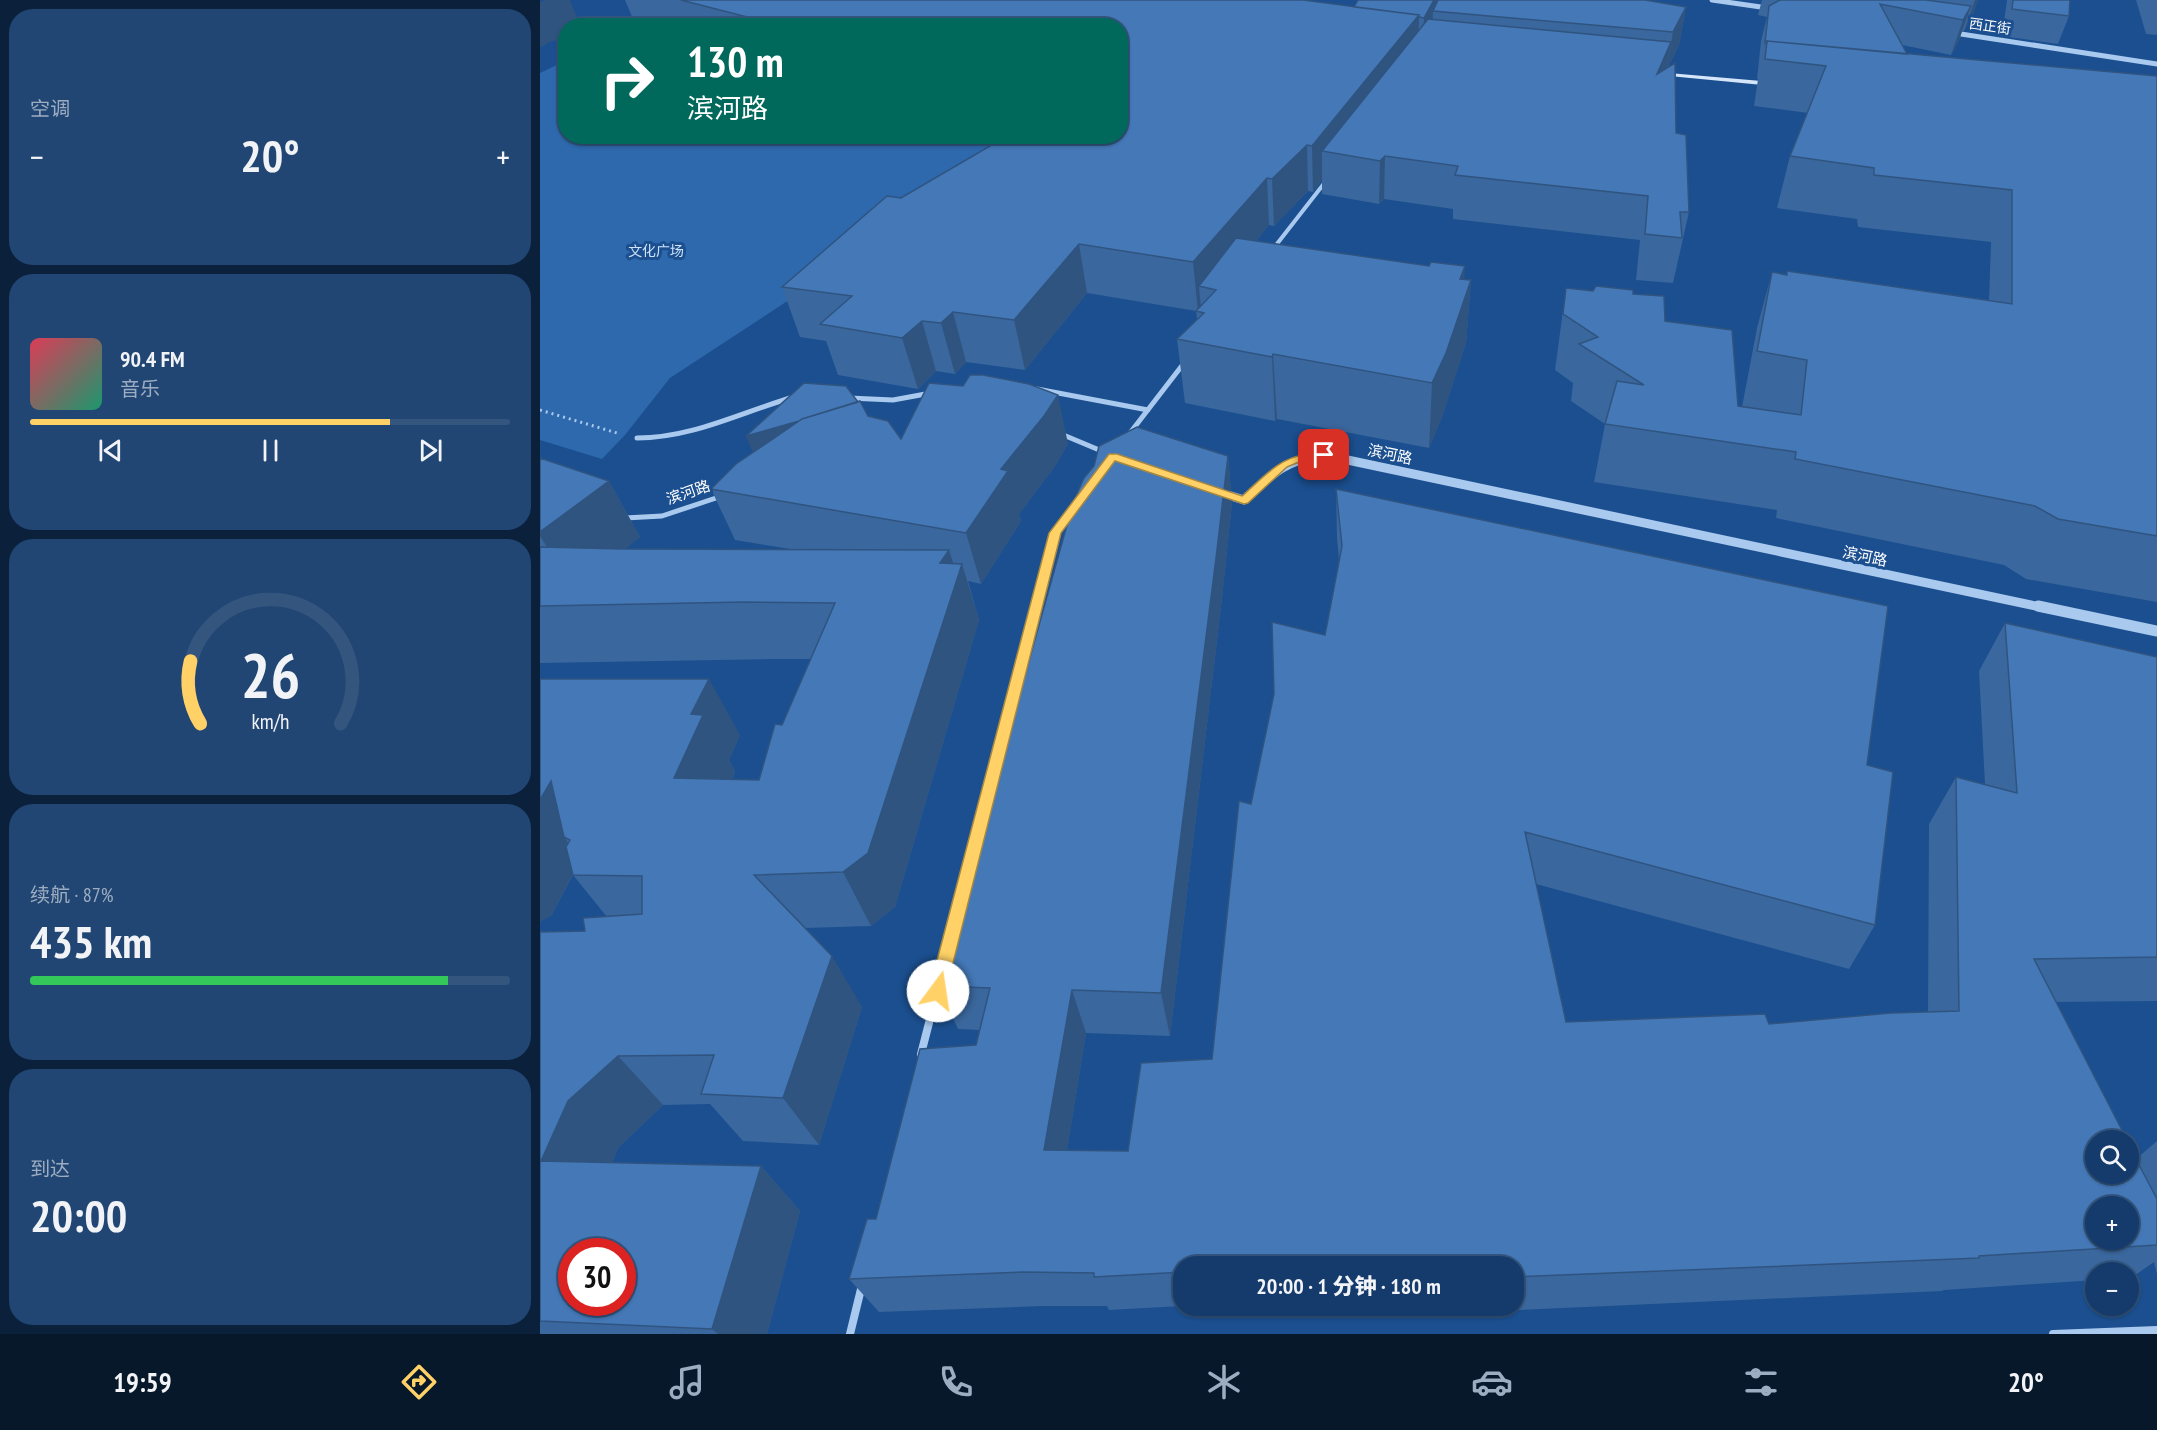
<!DOCTYPE html>
<html lang="zh">
<head>
<meta charset="utf-8">
<style>
  :root { --surface:#143b6b; --page:#214673; --text:#f1f3f6; --muted:#9dadc1; --line:#33557e; --accent:#ffd166 }
  body { margin:0; font-family:"PT Sans Narrow","Noto Sans SC",sans-serif; background:var(--page); color:var(--text); height:100vh; display:flex; flex-direction:column; font-size:22px; white-space:nowrap }
  * { box-sizing:border-box; margin:0 }
  p { font-size:20px; color:var(--muted) }
  .icon { flex:none; width:33px; height:33px; fill:none; stroke:currentColor; stroke-width:2; stroke-linecap:round; stroke-linejoin:round }
  .map { position:relative; flex:1; overflow:hidden }
  .sheet { display:flex; flex-direction:column; gap:9px; padding:9px; background:#0b203b; width:540px }
  .sheet>* { flex:none }
  .guide { position:absolute; left:18px; top:18px; width:570px; height:126px; border-radius:24px; box-shadow:0 2px 4px #0004,0 0 0 2px var(--line); background:#00695c; color:#fff; overflow:hidden }
  .tools { position:absolute; left:1545px; top:1130px; display:grid; gap:12px }
  .tools a { display:grid; place-items:center; width:54px; height:54px; border-radius:50%; background:var(--surface); box-shadow:0 2px 4px #0004,0 0 0 2px var(--line); font-size:30px }
  .speed { position:absolute; left:18px; top:1238px; display:flex; gap:12px; font-size:30px; font-weight:700; text-align:center }
  .speed>* { display:grid; place-content:center; width:78px; height:78px; border-radius:50%; background:var(--surface); box-shadow:0 2px 4px #0004,0 0 0 2px var(--line); line-height:1 }
  .speed .limit { border:9px solid #d22; background:#fff; color:#111 }
  .pin { position:absolute; display:grid; place-items:center; width:51px; height:51px; color:#fff; margin:-26px; border-radius:12px; box-shadow:0 3px 9px #0006 }
  .me { position:absolute; width:66px; margin:-33px; rotate:14deg; stroke-linejoin:round; filter:drop-shadow(0 0 4px #0008) }
  .turn { display:flex; align-items:center; gap:21px; height:126px; padding:0 30px; font-size:27px }
  .turn .icon { width:78px; height:78px; stroke-width:2.5 }
  .turn b { display:block; font-size:42px; line-height:51px }
  .big { font-size:45px; font-weight:800; line-height:1.1 }
  .sheet .card { flex:1; display:flex; flex-direction:column; justify-content:center; gap:9px; min-width:0; padding:0 21px; border-radius:24px; background:var(--page) }
  .sheet .dial { align-items:center; gap:0 }
  .dial svg { height:156px; overflow:visible; fill:none; stroke:var(--line); stroke-width:7; stroke-linecap:round; text-anchor:middle }
  .dial text { fill:var(--text); stroke:none }
  .song { display:flex; align-items:center; gap:18px }
  .cover { width:72px; height:72px; border-radius:9px; background:linear-gradient(135deg,hsl(350 70% 55%),hsl(160 70% 35%)) }
  .played { height:6px; border-radius:3px; background:linear-gradient(90deg,var(--accent) 75%,var(--line) 75%) }
  .keys { display:flex; justify-content:space-around; direction:ltr }
  .heat { display:flex; justify-content:space-between; align-items:center; font-size:33px; direction:ltr }
  .charge { height:9px; border-radius:4px; background:linear-gradient(90deg,#34c759 87%,var(--line) 0) }
  .trip { position:absolute; left:633px; top:1256px; width:351px; height:60px; border-radius:24px; background:var(--surface); box-shadow:0 2px 4px #0004,0 0 0 2px var(--line); font-weight:800; line-height:60px; text-align:center }
  .menu { display:flex; height:96px; justify-content:space-around; align-items:center; background:#08182b; color:var(--muted) }
  .menu .icon { width:42px; height:42px }
  .menu .current { color:var(--accent) }
  .menu b { font-size:27px; color:var(--text) }
  main { display:flex; flex:1; min-height:0 }
  .map>svg:first-child { display:block }
</style>
</head>
<body>
<main>
<section class="sheet">
<div class="card"><p>空调</p>
<div class="heat"><a>−</a><b class="big">20°</b><a>+</a></div>
</div>
<div class="card">
<div class="song"><i class="cover"></i><div><b>90.4 FM</b><p>音乐</p></div></div>
<div class="played"></div>
<div class="keys"><svg class="icon" aria-label="previous" viewBox="0 0 24 24"><path d="M18 5L8 12l10 7zM5 5v14"/></svg><svg class="icon" aria-label="pause" viewBox="0 0 24 24"><path d="M8 5v14M16 5v14"/></svg><svg class="icon" aria-label="next" viewBox="0 0 24 24"><path d="M6 5l10 7-10 7zM19 5v14"/></svg></div>
</div>
<div class="card dial"><svg viewBox="0 0 100 80">
<path d="M14 69A42 42 0 1 1 86 69"/>
<path d="M14 69A42 42 0 0 1 9 37" stroke="#ffd166"/>
<text x="50" y="56" font-size="32" font-weight="700">26</text>
<text x="50" y="72" font-size="11">km/h</text>
</svg></div>
<div class="card"><p>续航 · 87%</p><b class="big">435 km</b><div class="charge"></div></div>
<div class="card"><p>到达</p><b class="big">20:00</b></div>
</section>
<div class="map">
<svg width="1617" height="1334" viewBox="0 0 1617 1334">
  <rect width="100%" height="100%" fill="#1b4f8f"/>
  <!-- green -->
  <path fill="#2e69ad" d="M 25,61 L 26,136 L 475,136 L 310,260 L 130,378 L 85,435 L 62,459 L 0,440 L 0,73 Z"/>
  <g fill="none" stroke-linecap="round" stroke-linejoin="round">
    <!-- path -->
    <path stroke="#a9c9ee" stroke-width="3" stroke-dasharray="2 4" stroke-linecap="butt" d="M 0,410 L 77,433"/>
    <!-- minor-far3 -->
    <path stroke="#a9c9ee" stroke-width="4" d="M 733,249 L 786,181"/>
    <!-- minor-far2 -->
    <path stroke="#a9c9ee" stroke-width="5" d="M 497,389 L 608,410
      M 309,398 L 353,400 L 391,393
      M 590,433 L 644,363
      M 521,434 L 564,452
      M 97,438 C 153,438 201,412 254,397
      M 85,518 L 122,516 L 182,496
      M 496,608 L 515,533 L 535,506"/>
    <!-- minor-far1 -->
    <path stroke="#a9c9ee" stroke-width="7" d="M 414,928 L 496,606"/>
    <!-- minor -->
    <path stroke="#a9c9ee" stroke-width="8" d="M 410,944 L 414,927
      M 381,1054 L 400,980
      M 310,1334 L 322,1285
      M 1513,1334 L 1617,1330"/>
    <!-- tertiary-far2 -->
    <path stroke="#a9c9ee" stroke-width="5" d="M 1172,0 L 1235,9
      M 1408,32 L 1617,64"/>
    <!-- tertiary-far1 -->
    <path stroke="#a9c9ee" stroke-width="9" d="M 678,492 L 704,500 C 731,475 746,459 784,455 L 1505,608"/>
    <!-- tertiary -->
    <path stroke="#a9c9ee" stroke-width="11" d="M 1498,606 L 1617,631"/>
    <!-- secondary -->
    <path fill="#d6e6fa" fill-rule="evenodd" d="M 1117,72 L 1233,82 L 1236,84 L 1233,86 L 1119,75 L 1116,73 Z"/>
  </g>
  <!-- wall -->
  <path fill="#3a679d" d="M 85,0 L 763,0 L 814,7 L 1146,7 L 1139,45 L 1128,67 L 1136,133 L 1149,212 L 1133,283 L 1096,280 L 1100,240 L 913,219 L 913,209 L 844,199 L 839,204 L 782,194 L 782,180 L 773,192 L 768,191 L 734,226 L 729,225 L 716,241 L 931,280 L 926,343 L 902,417 L 889,448 L 737,419 L 735,421 L 645,403 L 637,339 L 657,319 L 656,311 L 547,293 L 485,370 L 426,362 L 415,374 L 396,371 L 378,389 L 298,375 L 286,341 L 260,337 L 242,287 L 361,198 L 580,136 L 580,26 L 102,26 L 95,24 Z
    M 1222,0 L 1438,0 L 1431,19 L 1424,31 L 1422,31 L 1419,40 L 1411,55 L 1362,45 L 1367,54 L 1617,76 L 1617,602 L 1486,579 L 1464,565 L 1236,518 L 1237,510 L 1054,482 L 1065,424 L 1031,401 L 1033,383 L 1015,370 L 1026,288 L 1093,294 L 1125,321 L 1198,406 L 1202,407 L 1217,328 L 1232,272 L 1246,275 L 1247,271 L 1449,300 L 1451,242 L 1318,227 L 1317,219 L 1237,208 L 1250,156 L 1268,113 L 1214,106 L 1218,79 L 1217,79 L 1221,41 L 1227,17 L 1218,15 Z
    M 1467,0 L 1530,0 L 1529,16 L 1518,44 L 1462,36 Z
    M 1596,0 L 1617,0 L 1617,35 L 1606,34 Z
    M 328,416 L 361,439 L 528,444 L 515,466 L 479,514 L 481,521 L 441,584 L 428,581 L 439,620 L 355,907 L 331,926 L 265,928 L 322,1007 L 279,1145 L 203,1141 L 170,1104 L 123,1105 L 78,1148 L 72,1163 L 221,1166 L 260,1211 L 227,1334 L 0,1334 L 0,932 L 45,931 L 67,917 L 33,875 L 11,916 L 0,679 L 200,735 L 189,760 L 195,771 L 192,779 L 219,780 L 271,659 L 232,659 L 0,663 L 0,458 L 69,481 L 100,537 L 85,549 L 250,549 L 195,540 L 171,489 Z
    M 688,456 L 692,503 L 682,598 L 630,1036 L 546,1033 L 527,1150 L 588,1151 L 672,1059 L 711,804 L 785,635 L 799,561 L 797,537 L 796,489 L 1327,765 L 1335,925 L 1309,969 L 996,884 L 1026,1022 L 1229,1024 L 1388,1012 L 1389,824 L 1416,777 L 1445,784 L 1439,671 L 1465,623 L 1617,657 L 1617,1001 L 1516,1002 L 1596,1159 L 1617,1141 L 1617,1274 L 1614,1262 L 1591,1278 L 1588,1278 L 1588,1272 L 1556,1272 L 1556,1280 L 1404,1290 L 1402,1291 L 959,1311 L 958,1305 L 974,1305 L 974,1266 L 644,1266 L 644,1305 L 660,1305 L 569,1310 L 567,1306 L 503,1306 L 339,1312 L 309,1279 L 336,1219 L 436,1045 L 439,1030 L 418,1029 L 398,986 Z
    M 669,1305 L 896,1305 L 741,1317 L 740,1308 L 670,1308 Z"/>
  <!-- shaded-wall -->
  <path fill="#305480" d="M 5,0 L 30,0 L 40,26 L 26,26 L 26,36 L 5,44 L 6,45 L 0,47 L 0,2 Z
    M 894,0 L 907,0 L 893,11 L 892,31 L 883,48 L 884,18 Z
    M 1435,0 L 1438,0 L 1431,19 L 1424,31 Z
    M 1431,6 L 1419,40 L 1411,55 L 1423,20 Z
    M 1146,7 L 1139,45 L 1126,71 L 1133,32 Z
    M 879,15 L 878,56 L 782,151 L 782,180 L 773,192 L 772,146 Z
    M 1131,42 L 1124,81 L 1117,74 Z
    M 767,145 L 768,191 L 734,226 L 732,179 Z
    M 845,156 L 844,199 L 839,204 L 840,161 Z
    M 727,178 L 729,225 L 676,290 L 659,286 L 661,309 L 658,312 L 653,262 Z
    M 539,244 L 547,293 L 485,370 L 474,320 Z
    M 925,266 L 923,304 L 931,280 L 926,343 L 902,417 L 889,448 L 892,383 L 920,279 Z
    M 413,312 L 426,362 L 415,374 L 401,323 Z
    M 382,321 L 396,371 L 378,389 L 362,338 Z
    M 733,354 L 737,419 L 735,421 L 732,357 Z
    M 518,395 L 528,444 L 515,466 L 479,514 L 481,521 L 441,584 L 426,533 L 461,469 Z
    M 320,404 L 213,453 L 206,436 Z
    M 688,456 L 692,503 L 682,598 L 630,1036 L 621,993 Z
    M 69,481 L 100,537 L 34,590 L 0,536 L 0,532 Z
    M 409,550 L 418,578 L 422,564 L 439,620 L 355,907 L 331,926 L 303,872 L 400,563 Z
    M 169,679 L 200,735 L 189,760 L 195,771 L 169,833 L 134,778 L 151,714 Z
    M 11,781 L 30,840 L 24,837 L 41,859 L 11,916 L 0,922 L 0,800 Z
    M 292,956 L 322,1007 L 279,1145 L 243,1098 Z
    M 532,990 L 546,1033 L 521,1188 L 504,1150 Z
    M 78,1056 L 123,1105 L 78,1148 L 55,1206 L 1,1161 L 28,1101 Z
    M 221,1166 L 260,1211 L 227,1334 L 178,1334 L 172,1329 Z"/>
  <!-- building -->
  <path fill="#4478b7" stroke="#305480" stroke-width="1.5" fill-rule="evenodd" d="M 141,0 L 763,0 L 879,15 L 772,146 L 767,145 L 732,179 L 727,178 L 653,262 L 539,244 L 474,320 L 413,312 L 401,323 L 382,321 L 362,338 L 280,324 L 312,296 L 242,287 L 347,196 L 361,198 L 467,136 L 580,136 L 580,26 L 247,26 L 215,19 Z
    M 818,0 L 894,0 L 884,18 L 879,17 L 879,15 L 814,7 Z
    M 898,0 L 1105,0 L 1146,7 L 1133,32 L 893,11 Z
    M 1240,0 L 1386,0 L 1431,6 L 1423,20 L 1340,4 L 1367,54 L 1227,41 L 1227,43 L 1225,43 L 1229,6 Z
    M 1473,0 L 1530,0 L 1529,16 L 1472,9 Z
    M 888,19 L 1131,42 L 1117,74 L 1135,63 L 1136,133 L 1146,135 L 1149,212 L 1140,212 L 1142,238 L 1105,234 L 1108,196 L 915,175 L 918,166 L 845,156 L 840,161 L 782,151 Z
    M 1227,41 L 1617,76 L 1617,536 L 1518,519 L 1495,506 L 1255,459 L 1256,452 L 1065,424 L 1077,381 L 1104,385 L 1039,344 L 1058,337 L 1023,314 L 1026,288 L 1053,291 L 1056,286 L 1093,290 L 1093,294 L 1124,296 L 1125,321 L 1192,330 L 1198,406 L 1261,415 L 1267,360 L 1217,351 L 1232,272 L 1247,275 L 1247,271 L 1472,304 L 1472,190 L 1334,175 L 1334,168 L 1250,156 L 1286,66 L 1225,59 Z
    M 696,238 L 889,266 L 891,262 L 925,266 L 920,279 L 931,280 L 906,353 L 892,383 L 733,354 L 732,357 L 637,339 L 664,313 L 656,311 L 676,290 L 659,286 Z
    M 430,375 L 443,375 L 489,384 L 518,395 L 504,416 L 461,469 L 468,471 L 426,533 L 171,489 L 196,464 L 262,419 L 320,401 L 328,416 L 348,421 L 361,439 L 389,383 L 423,386 Z
    M 264,383 L 306,386 L 318,402 L 262,419 L 259,421 L 206,436 Z
    M 597,427 L 688,456 L 677,550 L 621,993 L 532,990 L 504,1150 L 588,1151 L 601,1063 L 672,1059 L 699,801 L 711,804 L 734,694 L 732,622 L 785,635 L 802,546 L 796,489 L 1348,606 L 1327,765 L 1353,772 L 1335,925 L 985,832 L 1026,1022 L 1225,1014 L 1229,1024 L 1351,1013 L 1419,1011 L 1416,777 L 1477,793 L 1465,623 L 1617,657 L 1617,957 L 1494,959 L 1587,1140 L 1556,1140 L 1556,1173 L 1588,1173 L 1588,1144 L 1617,1199 L 1617,1245 L 1439,1256 L 1439,1258 L 974,1277 L 974,1266 L 644,1266 L 644,1272 L 554,1277 L 554,1273 L 483,1272 L 309,1279 L 327,1219 L 336,1219 L 380,1049 L 436,1045 L 450,988 L 398,986 L 534,500 L 544,478 L 554,466 L 559,446 ZM 1556,1206 L 1588,1206 L 1588,1239 L 1556,1239 Z
    M 0,458 L 69,481 L 0,532 Z
    M 0,547 L 82,549 L 409,550 L 400,563 L 422,564 L 328,853 L 303,872 L 214,875 L 292,956 L 243,1098 L 161,1094 L 174,1055 L 78,1056 L 28,1101 L 1,1161 L 221,1166 L 172,1329 L 0,1321 L 0,932 L 45,931 L 43,918 L 102,914 L 102,876 L 33,875 L 26,847 L 30,840 L 24,837 L 11,781 L 0,800 L 0,679 L 169,679 L 151,714 L 163,715 L 134,778 L 219,780 L 235,724 L 242,725 L 295,603 L 204,602 L 0,606 ZM 32,1251 L 82,1251 L 82,1302 L 32,1302 Z"/>
  <!-- route -->
  <path fill="#ffd166" stroke="#a68842" stroke-width="1.5" d="M 784,452 L 789,455 L 788,457 L 764,460 L 747,467 L 708,503 L 704,504 L 575,461 L 521,533 L 406,991 L 404,996 L 398,998 L 392,996 L 389,991 L 509,533 L 569,454 L 577,454 L 702,496 C 732,469 742,454 784,452 Z"/>
  <g text-anchor="middle" dominant-baseline="central" stroke-width="6" stroke-linejoin="round" paint-order="stroke">
    <!-- far-street labels -->
    <g font-size="14" fill="#fff" stroke="#1b4f8f">
      <text transform="translate(1450 26) rotate(8)">西正街</text>
    </g>
    <!-- far-park labels -->
    <g font-size="14" fill="#cfe3fa" stroke="#1b4f8f">
      <text x="116" y="251">文化广场</text>
    </g>
    <!-- street labels -->
    <g font-size="15" fill="#fff" stroke="#1b4f8f">
      <text transform="translate(850 454) rotate(12)">滨河路</text>
      <text transform="translate(148 492) rotate(-19)">滨河路</text>
      <text transform="translate(1325 556) rotate(12)">滨河路</text>
    </g>
  </g>
</svg>
<div class="tools">
<a><svg class="icon" aria-label="search" viewBox="0 0 24 24"><circle cx="10" cy="10" r="6"/><path d="M15 15l6 6"/></svg></a>
<a>+</a>
<a>−</a>
</div>
<div class="speed"><div class="limit">30</div></div>
<div class="pin" style="left:784px;top:455px;background:#d93025"><svg class="icon" aria-label="arrive" viewBox="0 0 24 24"><path d="M6 21V4h12l-3 4 3 4H6"/></svg></div>
<svg class="me" style="left:398px;top:991px" viewBox="-20 -20 40 40"><circle r="19" fill="#fff"/><path d="M0-13L10 11 0 6-10 11z" fill="#ffd166"/></svg>
<div class="trip">20:00 · 1 分钟 · 180 m</div>
<div class="guide">
<div class="turn"><svg class="icon" aria-label="right" viewBox="0 0 24 24"><path d="M7 20v-9h11M14 6l5 5-5 5"/></svg><div><b>130 m</b>滨河路</div></div>
</div>
</div>
</main>
<nav class="menu">
<b>19:59</b>
<svg class="icon current" aria-label="directions" viewBox="0 0 24 24"><path d="M12 3l9 9-9 9-9-9zM9 14v-3h6M13 9l2 2-2 2"/></svg>
<svg class="icon" aria-label="music" viewBox="0 0 24 24"><path d="M9 18V5l10-2v13"/><circle cx="6" cy="18" r="3"/><circle cx="16" cy="16" r="3"/></svg>
<svg class="icon" aria-label="phone" viewBox="0 0 24 24"><path d="M5 4h4l2 5-3 2q2 4 5 5l2-3 5 2v4C11 20 4 13 5 4z"/></svg>
<svg class="icon" aria-label="climate" viewBox="0 0 24 24"><path d="M12 3v18M4 7l16 10M4 17L20 7"/></svg>
<svg class="icon" aria-label="car" viewBox="0 0 24 24"><path d="M5 17H2v-5l4-1 3-4h7l3 4 3 1v5h-3M9 17h6M6 11h13"/><circle cx="7" cy="17" r="2"/><circle cx="17" cy="17" r="2"/></svg>
<svg class="icon" aria-label="filters" viewBox="0 0 24 24"><path d="M4 7h16M4 17h16"/><circle cx="9" cy="7" r="2"/><circle cx="15" cy="17" r="2"/></svg>
<b>20°</b>
</nav>
</body>
</html>
